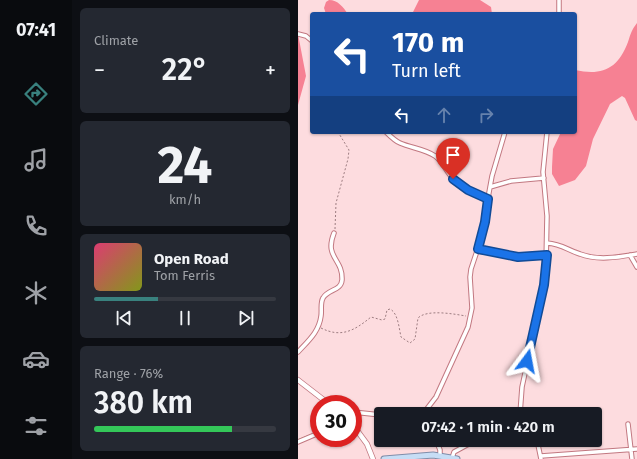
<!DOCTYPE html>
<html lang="en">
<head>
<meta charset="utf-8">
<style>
  :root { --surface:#171b24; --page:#242831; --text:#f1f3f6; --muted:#9ea1a6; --line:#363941; --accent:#39817e }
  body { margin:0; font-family:"Fira Sans",sans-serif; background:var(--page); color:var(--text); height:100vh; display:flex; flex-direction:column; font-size:15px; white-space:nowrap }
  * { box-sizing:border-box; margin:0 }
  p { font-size:13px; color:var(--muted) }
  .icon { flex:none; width:22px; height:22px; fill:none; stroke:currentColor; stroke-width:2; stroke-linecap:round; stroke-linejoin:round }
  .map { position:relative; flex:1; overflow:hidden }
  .panel { display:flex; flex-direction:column; gap:8px; padding:8px; background:#0d0f14; width:226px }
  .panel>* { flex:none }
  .banner { position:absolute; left:12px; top:12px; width:267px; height:122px; border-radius:4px; box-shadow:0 1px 3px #0004; background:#1a4fa0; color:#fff; overflow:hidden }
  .speed { position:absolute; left:12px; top:395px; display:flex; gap:8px; font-size:20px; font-weight:700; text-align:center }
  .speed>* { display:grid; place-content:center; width:52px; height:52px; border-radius:50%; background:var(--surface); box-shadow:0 1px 3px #0004; line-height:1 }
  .speed .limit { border:6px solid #d22; background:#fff; color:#111 }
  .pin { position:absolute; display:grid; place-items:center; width:34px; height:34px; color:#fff; margin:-41px -17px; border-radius:50% 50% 50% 0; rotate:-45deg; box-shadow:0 0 4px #0007 }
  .pin .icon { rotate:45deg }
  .me { position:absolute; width:44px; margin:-22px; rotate:13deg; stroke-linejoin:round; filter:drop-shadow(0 0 3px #0008) }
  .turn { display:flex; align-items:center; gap:14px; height:84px; padding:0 16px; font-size:18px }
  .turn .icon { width:52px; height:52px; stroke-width:2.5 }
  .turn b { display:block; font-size:28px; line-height:34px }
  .lanes { display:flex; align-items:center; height:38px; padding:0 16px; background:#0003; justify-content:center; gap:20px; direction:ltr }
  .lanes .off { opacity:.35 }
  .big { font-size:30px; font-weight:600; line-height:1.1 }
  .panel .widget { flex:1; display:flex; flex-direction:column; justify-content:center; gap:6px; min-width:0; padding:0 14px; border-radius:6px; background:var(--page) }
  .panel .dial { align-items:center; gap:0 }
  .dial b { font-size:52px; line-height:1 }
  .song { display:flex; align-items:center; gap:12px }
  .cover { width:48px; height:48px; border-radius:6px; background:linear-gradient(135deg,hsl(340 70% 55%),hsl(70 70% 35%)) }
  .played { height:4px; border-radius:2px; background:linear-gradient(90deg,var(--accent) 35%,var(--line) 35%) }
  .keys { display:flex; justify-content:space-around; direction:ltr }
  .heat { display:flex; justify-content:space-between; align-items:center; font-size:22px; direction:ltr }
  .charge { height:6px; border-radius:3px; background:linear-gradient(90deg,#34c759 76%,var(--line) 0) }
  .trip { position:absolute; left:76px; top:407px; width:228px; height:40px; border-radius:4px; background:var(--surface); box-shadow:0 1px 3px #0004; font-weight:600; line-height:40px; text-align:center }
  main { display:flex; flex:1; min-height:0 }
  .menu { display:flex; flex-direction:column; width:72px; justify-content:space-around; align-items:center; background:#090b0e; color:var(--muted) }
  .menu .icon { width:28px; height:28px }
  .menu .active { color:var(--accent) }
  .menu b { font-size:18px; color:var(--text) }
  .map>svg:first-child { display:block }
</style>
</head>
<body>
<main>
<nav class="menu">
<b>07:41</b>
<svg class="icon active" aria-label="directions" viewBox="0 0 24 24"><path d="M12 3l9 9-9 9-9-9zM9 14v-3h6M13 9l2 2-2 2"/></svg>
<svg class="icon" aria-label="music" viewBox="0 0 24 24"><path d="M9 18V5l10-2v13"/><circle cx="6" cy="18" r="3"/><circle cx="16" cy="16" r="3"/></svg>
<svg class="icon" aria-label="phone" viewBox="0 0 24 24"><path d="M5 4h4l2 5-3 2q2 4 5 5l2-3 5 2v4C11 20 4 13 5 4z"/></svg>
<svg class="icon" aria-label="climate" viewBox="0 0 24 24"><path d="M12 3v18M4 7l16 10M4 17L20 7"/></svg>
<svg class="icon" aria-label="car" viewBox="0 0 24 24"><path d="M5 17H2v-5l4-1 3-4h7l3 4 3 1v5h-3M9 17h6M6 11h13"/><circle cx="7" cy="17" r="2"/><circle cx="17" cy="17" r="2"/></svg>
<svg class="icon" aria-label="filters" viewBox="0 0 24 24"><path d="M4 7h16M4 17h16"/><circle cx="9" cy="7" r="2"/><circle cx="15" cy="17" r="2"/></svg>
</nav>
<section class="panel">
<div class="widget"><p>Climate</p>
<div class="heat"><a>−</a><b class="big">22°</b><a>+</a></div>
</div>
<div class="widget dial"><b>24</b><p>km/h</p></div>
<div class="widget">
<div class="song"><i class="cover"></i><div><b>Open Road</b><p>Tom Ferris</p></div></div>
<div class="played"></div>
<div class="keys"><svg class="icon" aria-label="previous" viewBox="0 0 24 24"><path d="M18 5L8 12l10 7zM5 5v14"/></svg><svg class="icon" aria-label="pause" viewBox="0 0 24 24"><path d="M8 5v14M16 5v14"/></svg><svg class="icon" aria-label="next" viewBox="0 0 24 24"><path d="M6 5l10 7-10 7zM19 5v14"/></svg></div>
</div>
<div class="widget"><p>Range · 76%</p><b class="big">380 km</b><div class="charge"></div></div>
</section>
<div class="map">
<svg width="339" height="459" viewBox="0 0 339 459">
  <rect width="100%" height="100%" fill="#fddcdf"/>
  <!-- forest -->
  <path fill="#f68193" d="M 31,0 C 40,0 45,7 50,14 L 28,14 L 26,8 L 28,2 Z
    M 121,0 L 182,0 L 193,7 L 194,14 L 114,14 Z
    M 339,23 L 339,121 L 337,120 L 327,98 L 324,96 L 312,104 L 295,139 L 288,166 L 277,180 L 261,186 L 254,174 L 254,167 L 255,149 L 263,132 L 277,132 L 277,70 C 304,76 320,69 330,42 C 333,33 333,31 339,23 Z
    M 0,34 L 8,76 L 0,105 Z"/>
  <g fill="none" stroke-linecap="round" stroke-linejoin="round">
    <!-- stream -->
    <path stroke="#7db04b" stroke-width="1.5" d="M 0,440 L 15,434"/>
    <!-- street casing -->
    <g stroke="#c27881" stroke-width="5.5">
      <path id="street" d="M 261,0 L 261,14
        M 0,34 L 8,36 L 14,41
        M 88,132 C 92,136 97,141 102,143 C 113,148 127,149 137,156 C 144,161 147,169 152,175 C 161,187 176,194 190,199
        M 192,187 L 213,181 L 246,178
        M 249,243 C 264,244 269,250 282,254 C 300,261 321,257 339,254
        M 180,249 L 220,257 L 249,255
        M 332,255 L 339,267
        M 0,352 C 10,341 21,332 23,316 C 24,310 22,303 25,298 C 30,289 43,291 44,280 C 45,258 26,258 36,233
        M 55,412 L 83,415
        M 119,414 L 128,410 L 138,397 L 170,327 L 174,308 L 172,277 L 173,269 L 182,242 L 194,176 L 207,132
        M 222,414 L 224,387 L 246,285 L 248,265 L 249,216 L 245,172 L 249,132
        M 330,424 L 334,459
        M 138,440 L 142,450 L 142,455
        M 239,440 L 243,459
        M 0,442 L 21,433
        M 243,456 L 339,449
        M 154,458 L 156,452 L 178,440"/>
    </g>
    <!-- secondary casing -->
    <g stroke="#c27881" stroke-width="6">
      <path id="secondary" d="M 0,380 L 31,404
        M 55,425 L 69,444 L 75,459"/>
    </g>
    <!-- primary casing -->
    <g stroke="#808da9" stroke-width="7">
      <path id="primary" d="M 86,459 L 135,455 L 159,459"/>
    </g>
    <!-- path -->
    <path stroke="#9d7d81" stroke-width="1" stroke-dasharray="2 2" stroke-linecap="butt" d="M 37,229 L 38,203 L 50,159 L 51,150 L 40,132
      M 23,328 C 43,338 56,331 73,317 L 84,320 L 87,319 L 89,310 L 92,309 C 100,313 101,328 103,337 L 112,343 L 117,339 L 120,318 C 129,309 156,314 168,316"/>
    <!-- street -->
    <use href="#street" stroke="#fff" stroke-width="3.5"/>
    <!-- secondary -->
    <use href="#secondary" stroke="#fff" stroke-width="4.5"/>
    <!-- primary -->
    <use href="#primary" stroke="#c7ddf5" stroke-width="5"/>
  </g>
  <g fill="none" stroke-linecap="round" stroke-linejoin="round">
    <!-- route casing -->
    <g stroke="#114b97" stroke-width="10">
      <path id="route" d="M 155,179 L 170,190 L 190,199 L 187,222 L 180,249 L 220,257 L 249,255 L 246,285 L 229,361"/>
    </g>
    <!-- route -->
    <use href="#route" stroke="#1a73e8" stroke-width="7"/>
  </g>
</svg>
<div class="speed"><div class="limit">30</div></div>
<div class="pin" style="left:155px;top:179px;background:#d93025"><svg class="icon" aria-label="arrive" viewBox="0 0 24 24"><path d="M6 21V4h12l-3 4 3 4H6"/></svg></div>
<svg class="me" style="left:229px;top:361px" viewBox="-20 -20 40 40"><path d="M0-17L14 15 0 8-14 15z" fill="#1a73e8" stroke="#fff" stroke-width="4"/></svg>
<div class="trip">07:42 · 1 min · 420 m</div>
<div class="banner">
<div class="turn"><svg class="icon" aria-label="left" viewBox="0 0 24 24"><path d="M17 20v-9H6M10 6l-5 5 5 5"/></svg><div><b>170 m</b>Turn left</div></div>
<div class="lanes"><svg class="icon" aria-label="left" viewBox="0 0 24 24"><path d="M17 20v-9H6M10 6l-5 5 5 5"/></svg><svg class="icon off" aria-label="ahead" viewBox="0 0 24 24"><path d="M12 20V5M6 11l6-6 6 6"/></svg><svg class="icon off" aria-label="right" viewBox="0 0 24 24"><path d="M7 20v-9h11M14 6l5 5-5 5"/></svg></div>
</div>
</div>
</main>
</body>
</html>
